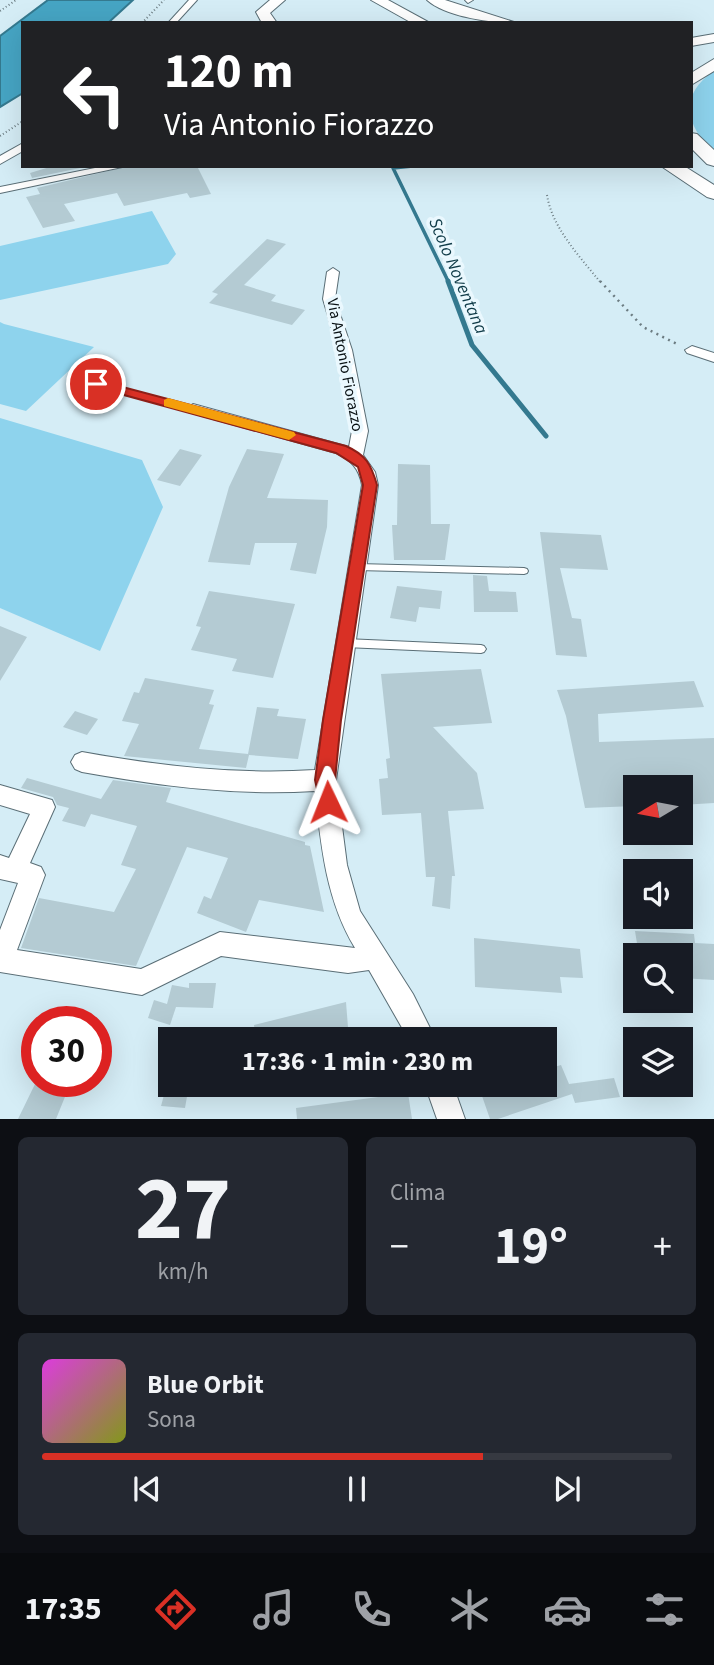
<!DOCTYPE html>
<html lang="it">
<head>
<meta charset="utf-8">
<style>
  :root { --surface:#171b24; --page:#242831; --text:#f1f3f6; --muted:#9ea1a6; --line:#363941; --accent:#d93025 }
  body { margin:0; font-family:"Source Sans 3",sans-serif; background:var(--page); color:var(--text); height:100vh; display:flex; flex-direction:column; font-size:26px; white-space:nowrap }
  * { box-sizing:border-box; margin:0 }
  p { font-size:23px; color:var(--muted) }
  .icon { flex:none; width:38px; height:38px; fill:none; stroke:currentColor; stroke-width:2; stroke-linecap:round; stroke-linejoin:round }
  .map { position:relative; height:1119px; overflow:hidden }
  .sheet { display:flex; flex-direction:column; gap:18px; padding:18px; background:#0d0f14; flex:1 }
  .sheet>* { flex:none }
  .banner { position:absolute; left:21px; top:21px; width:672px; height:147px; border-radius:0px; box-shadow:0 7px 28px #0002; background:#202124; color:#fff; overflow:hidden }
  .needle { width:46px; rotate:260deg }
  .tools { position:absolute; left:623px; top:775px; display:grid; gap:14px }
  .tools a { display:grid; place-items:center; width:70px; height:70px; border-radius:0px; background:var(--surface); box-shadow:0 7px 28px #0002; font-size:35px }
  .speed { position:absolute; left:21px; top:1006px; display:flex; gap:14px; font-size:35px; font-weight:700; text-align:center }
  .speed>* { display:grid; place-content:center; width:91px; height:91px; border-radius:50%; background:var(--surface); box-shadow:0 7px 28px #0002; line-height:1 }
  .speed .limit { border:10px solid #d22; background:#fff; color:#111 }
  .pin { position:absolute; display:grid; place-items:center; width:60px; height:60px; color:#fff; margin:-30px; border:4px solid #fff; border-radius:50%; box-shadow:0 2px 7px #0007 }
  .me { position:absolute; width:77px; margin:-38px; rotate:358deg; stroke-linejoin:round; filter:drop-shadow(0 0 5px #0008) }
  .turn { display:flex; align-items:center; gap:24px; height:147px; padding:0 28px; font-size:32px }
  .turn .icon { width:91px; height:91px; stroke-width:2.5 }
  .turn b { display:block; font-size:49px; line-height:60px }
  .big { font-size:52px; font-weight:700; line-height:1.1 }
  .sheet .card { flex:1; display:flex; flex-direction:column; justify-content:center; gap:10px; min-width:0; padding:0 24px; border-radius:10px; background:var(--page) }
  .sheet .dial { align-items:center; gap:0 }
  .dial b { font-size:91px; line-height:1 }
  .song { display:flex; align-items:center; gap:21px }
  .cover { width:84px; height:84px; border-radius:10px; background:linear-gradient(135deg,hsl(300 70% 55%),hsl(70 70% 35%)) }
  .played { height:7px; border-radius:4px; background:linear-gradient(90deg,var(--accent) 70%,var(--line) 70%) }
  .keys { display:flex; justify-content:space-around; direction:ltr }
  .heat { display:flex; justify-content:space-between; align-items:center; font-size:38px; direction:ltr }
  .sheet .tiles { flex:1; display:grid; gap:18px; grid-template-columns:1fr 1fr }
  .card:last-child { grid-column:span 2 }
  .trip { position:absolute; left:158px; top:1027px; width:399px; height:70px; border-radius:0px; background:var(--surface); box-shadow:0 7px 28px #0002; font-weight:700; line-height:70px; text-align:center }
  .tab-bar { display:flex; height:112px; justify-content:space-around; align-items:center; background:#090b0e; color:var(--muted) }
  .tab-bar .icon { width:49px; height:49px }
  .tab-bar .on { color:var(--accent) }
  .tab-bar b { font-size:32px; color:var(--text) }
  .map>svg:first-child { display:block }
</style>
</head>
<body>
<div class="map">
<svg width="714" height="1119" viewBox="0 0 714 1119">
  <rect width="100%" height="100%" fill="#d5edf6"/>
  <!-- green -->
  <path fill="#8ed3ed" d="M 714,71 L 714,153 C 686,126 678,95 714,71 Z
    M 152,211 L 176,254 L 168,264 L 0,300 L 0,246 Z
    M 0,322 L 4,324 L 94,347 L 26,411 L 0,404 Z
    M 0,418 L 142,460 L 163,507 L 100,651 L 0,608 Z"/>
  <!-- water -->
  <path fill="#46a5c4" stroke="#34798f" stroke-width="2" d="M 48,0 L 133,0 L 108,23 L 23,23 L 23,93 L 0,107 L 0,36 Z"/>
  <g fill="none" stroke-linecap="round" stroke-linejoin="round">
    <!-- stream-far1 -->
    <path stroke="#34798f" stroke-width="3.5" d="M 413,166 L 393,168 L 449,283"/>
    <!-- stream -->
    <path stroke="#34798f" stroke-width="5" d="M 448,281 L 472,345 L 546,436"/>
  </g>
  <!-- building -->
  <path fill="#b4cbd3" d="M 53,166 L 90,166 L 32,178 L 30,173 Z
    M 129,166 L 197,166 L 211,194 L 190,198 L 187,193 L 124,206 L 117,193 L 64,204 L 75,221 L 43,228 L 26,197 L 40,194 L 37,188 Z
    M 267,239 L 286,244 L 244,285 L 276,295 L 271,301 L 305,310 L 292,325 L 209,303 L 218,294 L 212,292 Z
    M 180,449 L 202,455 L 180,486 L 157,480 Z
    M 247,449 L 284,454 L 267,498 L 328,500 L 327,527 L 316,574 L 290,570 L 297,543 L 255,543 L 250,565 L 208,562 L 229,487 Z
    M 398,464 L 430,465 L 431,524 L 450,524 L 445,560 L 394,560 L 392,525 L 397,525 Z
    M 540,532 L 601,535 L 608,570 L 560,568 L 572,618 L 581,619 L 587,657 L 556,655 Z
    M 473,575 L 487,576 L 489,591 L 516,592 L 518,612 L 474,612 Z
    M 397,586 L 442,591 L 440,609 L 419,607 L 416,622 L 390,618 Z
    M 209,591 L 295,604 L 273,678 L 232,671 L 237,659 L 191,650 L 201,627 L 196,626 Z
    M 0,626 L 27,637 L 0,681 Z
    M 481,669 L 492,723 L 433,727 L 477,773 L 484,809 L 448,811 L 455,876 L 452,876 L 450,909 L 432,906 L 435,877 L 426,877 L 421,813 L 382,815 L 379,779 L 388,778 L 386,759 L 390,758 L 381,674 Z
    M 145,678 L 214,690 L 209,704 L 214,705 L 199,749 L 248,754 L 257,707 L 279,709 L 277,716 L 306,719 L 298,759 L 249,755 L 246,768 L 124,756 L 139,724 L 122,721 L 134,692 L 139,693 Z
    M 694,681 L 704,707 L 598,714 L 599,742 L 714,738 L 714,803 L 681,805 L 681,788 L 635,788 L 635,806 L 585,808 L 566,716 L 557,690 Z
    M 75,711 L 98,719 L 87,735 L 63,727 Z
    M 27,778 L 101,799 L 113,780 L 171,788 L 166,802 L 305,842 L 305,845 L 310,846 L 324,912 L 259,900 L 246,932 L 197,913 L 204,896 L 211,899 L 228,858 L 187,847 L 136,966 L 21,948 L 39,898 L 114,912 L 136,869 L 121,865 L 137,826 L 91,814 L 85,827 L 62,821 L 69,808 L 57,805 L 53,797 L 21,788 Z
    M 635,931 L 694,934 L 695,943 L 714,944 L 714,980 L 681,978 L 681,956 L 639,956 Z
    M 474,938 L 580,949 L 583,978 L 560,977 L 562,993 L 475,987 Z
    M 189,983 L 216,983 L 213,1008 L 176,1007 L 170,1025 L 148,1018 L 154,1000 L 167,1004 L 172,985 L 189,988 Z
    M 346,1002 L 349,1040 L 256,1040 L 254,1025 Z
    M 561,1065 L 569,1084 L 614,1078 L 620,1097 L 575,1103 L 572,1094 L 498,1119 L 490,1119 L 482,1096 L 486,1094 L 483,1085 L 544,1085 L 544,1070 Z
    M 36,1082 L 71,1082 L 56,1119 L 18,1119 Z
    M 167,1084 L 189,1085 L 185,1108 L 161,1106 Z
    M 408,1093 L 412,1119 L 297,1119 L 296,1108 Z"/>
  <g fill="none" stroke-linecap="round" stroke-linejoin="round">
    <!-- lane casing -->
    <g stroke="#5a6e76" stroke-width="2">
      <path id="lane" d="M 69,375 L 72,375 L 193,407 L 197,409 L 193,411 L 69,379 Z
        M 357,564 L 524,568 L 527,569 L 528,571 L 527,573 L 524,574 L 357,570 L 354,569 L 353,567 L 354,565 Z
        M 345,639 L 481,645 L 484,646 L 486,649 L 484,652 L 481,653 L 345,647 L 342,646 L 340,643 L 342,640 Z"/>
    </g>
    <!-- street casing -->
    <g stroke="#5a6e76" stroke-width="2">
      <path id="street" d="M 189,0 L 197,0 L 176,23 L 168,23 Z
        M 465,0 L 473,0 L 468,3 Z
        M 23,143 L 23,151 L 0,164 L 0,156 Z
        M 105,166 L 127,166 L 0,193 L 0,187 Z
        M 333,268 L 339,272 L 335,299 L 352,350 L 368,431 L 363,455 L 375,472 L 378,485 L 336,780 L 347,865 L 360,911 L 413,994 L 436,1040 L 409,1040 L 369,970 L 348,973 L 221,956 L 142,995 L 0,972 L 0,930 L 18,883 L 0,879 L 0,855 L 9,858 L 30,814 L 0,805 L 0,785 L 52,800 L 55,807 L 30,863 L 41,867 L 45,875 L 17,950 L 141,969 L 220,932 L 355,948 C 326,900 321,846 315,791 C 236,796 160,786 82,772 L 75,769 L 71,762 L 75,755 L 82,752 C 160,766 237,775 315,770 L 362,485 C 359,468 351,460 336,453 L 188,412 L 186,409 L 193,404 L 349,447 L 352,431 L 338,350 L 323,299 L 327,272 Z
        M 692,346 L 714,353 L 714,362 L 687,353 L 685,350 Z
        M 425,1085 L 453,1085 L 465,1119 L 437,1119 Z"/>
    </g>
    <!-- highway casing -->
    <g stroke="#5a6e76" stroke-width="2">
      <path id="highway" d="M 270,0 L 285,0 L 270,13 L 277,23 L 262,23 L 256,12 Z
        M 371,0 L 388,0 L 430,23 L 412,23 Z
        M 427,0 L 445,0 L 517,23 C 492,23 446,17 427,0 Z
        M 714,34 L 714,42 L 691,46 L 691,38 Z
        M 714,59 L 714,71 L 691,85 L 691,73 Z
        M 691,133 L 697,134 L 714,150 L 714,166 L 707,164 L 691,148 Z
        M 661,166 L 684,166 L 714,185 L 714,199 L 707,197 Z"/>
    </g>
    <!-- path-far1 -->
    <path stroke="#6c7c82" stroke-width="2" stroke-dasharray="1 2.5" stroke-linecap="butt" d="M 0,11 L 16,0
      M 142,23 L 164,0
      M 0,136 L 23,121
      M 547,195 C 552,228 581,258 601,283"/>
    <!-- path -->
    <path stroke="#6c7c82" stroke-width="2.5" stroke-dasharray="2 4.5" stroke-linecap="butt" d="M 600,281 L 643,327 L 677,344"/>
    <!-- lane -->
    <use href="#lane" fill="#fff" fill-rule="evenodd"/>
    <!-- street -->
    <use href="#street" fill="#fff" fill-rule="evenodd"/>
    <!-- highway -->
    <use href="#highway" fill="#fff" fill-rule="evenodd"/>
  </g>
  <!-- route -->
  <path fill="#d93025" stroke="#8d1f18" stroke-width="2" d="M 96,380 L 346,446 C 366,455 371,464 377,485 L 341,720 L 335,780 L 338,802 L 335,808 L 328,811 L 321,808 L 315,780 L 323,720 L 363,485 L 358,467 L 336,453 L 91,386 L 89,384 Z"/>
  <!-- slow -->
  <path fill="#f59e0b" d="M 168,398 L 294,432 L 296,435 L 289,440 L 164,406 L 164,400 Z"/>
  <g text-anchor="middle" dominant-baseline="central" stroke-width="7" stroke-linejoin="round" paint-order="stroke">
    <!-- far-street labels -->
    <g font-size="16" fill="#091114" stroke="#eaf8fe">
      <text transform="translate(345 365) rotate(79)">Via Antonio Fiorazzo</text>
    </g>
    <!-- far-water labels -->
    <g font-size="18" font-style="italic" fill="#0e3a47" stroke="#eaf8fe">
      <text transform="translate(458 276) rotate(67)">Scolo Noventana</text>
    </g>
  </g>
</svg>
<div class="tools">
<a><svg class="needle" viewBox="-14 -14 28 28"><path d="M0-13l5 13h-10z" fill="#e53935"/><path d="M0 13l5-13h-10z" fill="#9ea1a6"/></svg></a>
<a><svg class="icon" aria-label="sound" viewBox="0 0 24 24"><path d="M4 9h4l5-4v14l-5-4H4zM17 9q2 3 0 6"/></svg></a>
<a><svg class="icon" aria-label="search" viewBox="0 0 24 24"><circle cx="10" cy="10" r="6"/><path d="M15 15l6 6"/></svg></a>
<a><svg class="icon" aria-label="layers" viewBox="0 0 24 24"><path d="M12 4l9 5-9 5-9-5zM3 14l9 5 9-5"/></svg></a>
</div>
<div class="speed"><div class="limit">30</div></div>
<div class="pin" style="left:96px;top:384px;background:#d93025"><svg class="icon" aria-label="arrive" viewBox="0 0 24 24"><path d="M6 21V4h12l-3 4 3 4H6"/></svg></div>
<svg class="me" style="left:328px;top:802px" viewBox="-20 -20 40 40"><path d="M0-17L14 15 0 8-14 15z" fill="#d93025" stroke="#fff" stroke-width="4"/></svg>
<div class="trip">17:36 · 1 min · 230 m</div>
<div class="banner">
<div class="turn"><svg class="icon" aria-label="left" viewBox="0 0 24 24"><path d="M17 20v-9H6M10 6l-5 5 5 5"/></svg><div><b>120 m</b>Via Antonio Fiorazzo</div></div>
</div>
</div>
<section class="sheet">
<div class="tiles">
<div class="card dial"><b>27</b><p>km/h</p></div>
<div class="card"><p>Clima</p>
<div class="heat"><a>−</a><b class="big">19°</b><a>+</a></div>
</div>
<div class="card">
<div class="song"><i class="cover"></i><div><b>Blue Orbit</b><p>Sona</p></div></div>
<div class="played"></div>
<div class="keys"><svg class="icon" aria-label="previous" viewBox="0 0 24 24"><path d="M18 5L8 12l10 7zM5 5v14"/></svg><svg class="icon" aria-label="pause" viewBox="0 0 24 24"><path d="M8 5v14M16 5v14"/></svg><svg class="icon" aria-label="next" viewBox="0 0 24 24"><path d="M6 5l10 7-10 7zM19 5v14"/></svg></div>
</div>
</div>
</section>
<nav class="tab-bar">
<b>17:35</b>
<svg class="icon on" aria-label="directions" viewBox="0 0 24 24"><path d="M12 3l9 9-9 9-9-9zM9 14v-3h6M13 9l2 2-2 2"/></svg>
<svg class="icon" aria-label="music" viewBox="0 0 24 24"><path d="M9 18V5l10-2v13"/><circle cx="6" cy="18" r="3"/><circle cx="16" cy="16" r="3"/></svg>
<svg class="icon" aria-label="phone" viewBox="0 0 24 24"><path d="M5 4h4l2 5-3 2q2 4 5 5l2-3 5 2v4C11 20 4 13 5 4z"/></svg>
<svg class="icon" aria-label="climate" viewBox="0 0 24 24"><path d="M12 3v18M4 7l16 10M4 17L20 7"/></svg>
<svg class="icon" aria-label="car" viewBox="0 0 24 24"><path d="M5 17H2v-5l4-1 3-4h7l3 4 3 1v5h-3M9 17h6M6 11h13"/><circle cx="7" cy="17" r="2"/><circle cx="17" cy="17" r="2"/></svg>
<svg class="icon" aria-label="filters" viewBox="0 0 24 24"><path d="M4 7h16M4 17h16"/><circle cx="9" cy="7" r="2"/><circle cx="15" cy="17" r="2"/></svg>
</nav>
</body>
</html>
